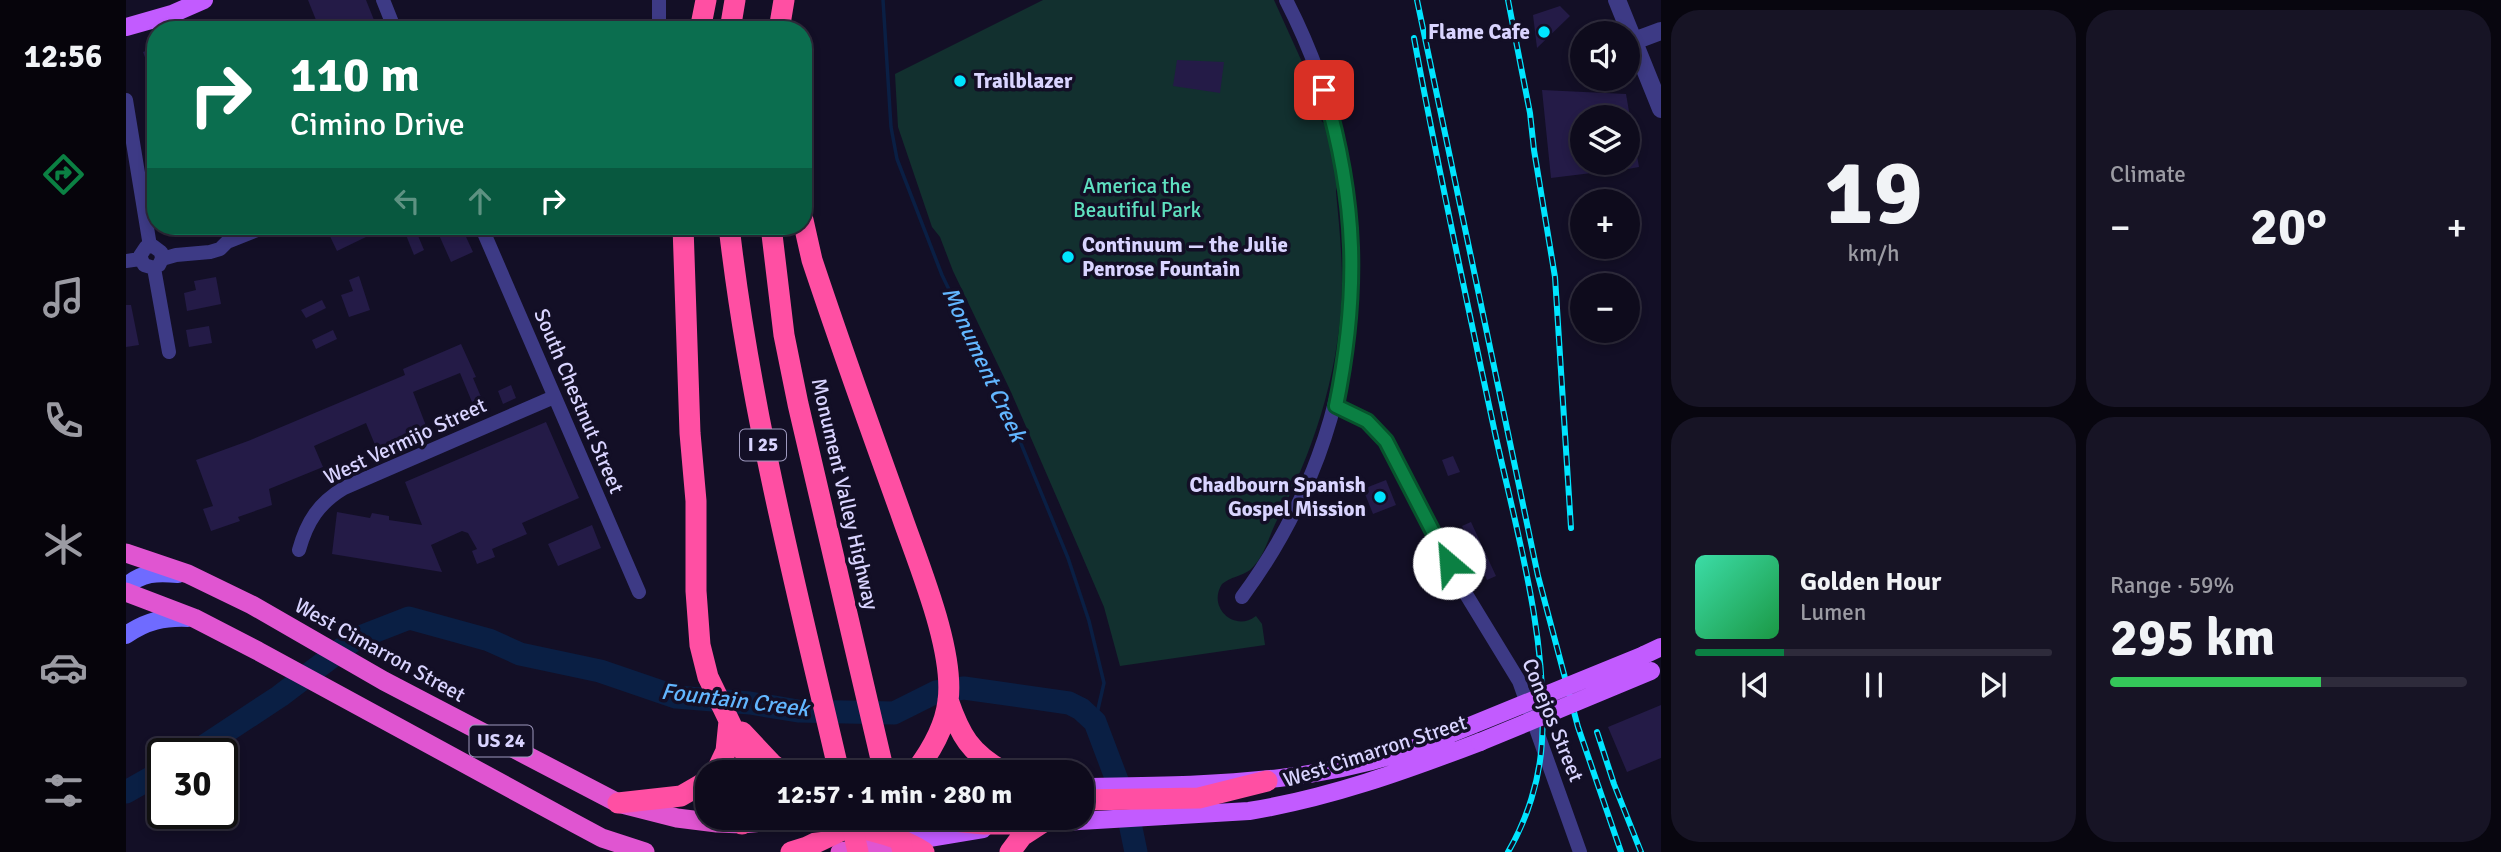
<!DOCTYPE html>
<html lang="en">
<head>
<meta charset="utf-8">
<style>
  :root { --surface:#0e0b1c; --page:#171425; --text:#f1f3f6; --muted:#9b9ba3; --line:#2e2b3b; --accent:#0b8043 }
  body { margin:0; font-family:Signika,sans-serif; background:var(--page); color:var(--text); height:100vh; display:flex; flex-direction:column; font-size:26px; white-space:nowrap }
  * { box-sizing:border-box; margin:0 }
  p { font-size:23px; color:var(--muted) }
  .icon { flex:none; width:38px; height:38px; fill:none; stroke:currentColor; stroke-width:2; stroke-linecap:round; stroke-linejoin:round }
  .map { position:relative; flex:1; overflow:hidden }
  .side { display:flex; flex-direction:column; gap:10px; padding:10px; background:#08060f; width:840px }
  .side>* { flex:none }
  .top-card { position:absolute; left:21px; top:21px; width:665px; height:214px; border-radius:28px; box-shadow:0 4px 10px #0003,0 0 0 2px var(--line); background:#0b6e4f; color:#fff; overflow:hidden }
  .controls { position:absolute; left:1444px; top:21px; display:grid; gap:14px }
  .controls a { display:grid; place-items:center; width:70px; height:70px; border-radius:50%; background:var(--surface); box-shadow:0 4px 10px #0003,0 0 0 2px var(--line); font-size:35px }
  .speed { position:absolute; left:21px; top:738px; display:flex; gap:14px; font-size:35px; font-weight:700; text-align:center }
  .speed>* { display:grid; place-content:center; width:91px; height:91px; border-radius:50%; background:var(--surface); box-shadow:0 4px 10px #0003,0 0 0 2px var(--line); line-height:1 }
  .speed .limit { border:4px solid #111; border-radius:10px; background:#fff; color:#111 }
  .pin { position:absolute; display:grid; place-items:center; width:60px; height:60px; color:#fff; margin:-30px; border-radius:14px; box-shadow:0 4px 10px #0006 }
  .me { position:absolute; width:77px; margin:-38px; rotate:333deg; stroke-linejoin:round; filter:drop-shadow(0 0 5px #0008) }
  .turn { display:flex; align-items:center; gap:24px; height:147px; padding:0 28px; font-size:32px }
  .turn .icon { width:91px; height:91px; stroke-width:2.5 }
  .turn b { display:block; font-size:49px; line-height:60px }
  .lanes { display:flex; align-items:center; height:66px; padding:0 28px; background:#0003; justify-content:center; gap:35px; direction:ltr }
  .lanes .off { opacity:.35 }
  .big { font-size:52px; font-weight:800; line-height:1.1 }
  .side .tile { flex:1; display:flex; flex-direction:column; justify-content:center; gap:10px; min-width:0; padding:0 24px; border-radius:28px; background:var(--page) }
  .side .dial { align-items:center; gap:0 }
  .dial b { font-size:91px; line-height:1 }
  .song { display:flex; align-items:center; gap:21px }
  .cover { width:84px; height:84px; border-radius:10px; background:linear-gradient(135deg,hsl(160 70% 55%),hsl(140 70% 35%)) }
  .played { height:7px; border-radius:4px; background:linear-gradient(90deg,var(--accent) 25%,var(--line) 25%) }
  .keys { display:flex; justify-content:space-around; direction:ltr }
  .heat { display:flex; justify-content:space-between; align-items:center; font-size:38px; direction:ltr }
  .charge { height:10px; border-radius:5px; background:linear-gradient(90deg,#34c759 59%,var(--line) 0) }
  .side .tiles { flex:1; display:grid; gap:10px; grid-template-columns:repeat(2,1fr) }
  .trip { position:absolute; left:569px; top:760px; width:399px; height:70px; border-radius:28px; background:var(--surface); box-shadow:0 4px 10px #0003,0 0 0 2px var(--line); font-weight:800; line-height:70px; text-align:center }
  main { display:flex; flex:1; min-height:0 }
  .tab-bar { display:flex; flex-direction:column; width:126px; justify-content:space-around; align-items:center; background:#06040b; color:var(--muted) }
  .tab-bar .icon { width:49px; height:49px }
  .tab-bar .active { color:var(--accent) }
  .tab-bar b { font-size:32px; color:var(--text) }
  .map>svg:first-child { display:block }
</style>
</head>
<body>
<main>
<nav class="tab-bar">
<b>12:56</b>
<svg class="icon active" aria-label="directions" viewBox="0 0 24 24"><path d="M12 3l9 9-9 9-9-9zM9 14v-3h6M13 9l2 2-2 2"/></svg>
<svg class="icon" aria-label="music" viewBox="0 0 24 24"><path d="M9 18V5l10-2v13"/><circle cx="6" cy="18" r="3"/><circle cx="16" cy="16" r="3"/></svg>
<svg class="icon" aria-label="phone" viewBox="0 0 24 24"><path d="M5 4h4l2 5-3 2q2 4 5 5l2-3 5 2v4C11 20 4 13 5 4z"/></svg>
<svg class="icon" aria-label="climate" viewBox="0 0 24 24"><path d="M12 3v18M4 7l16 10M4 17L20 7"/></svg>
<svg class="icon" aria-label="car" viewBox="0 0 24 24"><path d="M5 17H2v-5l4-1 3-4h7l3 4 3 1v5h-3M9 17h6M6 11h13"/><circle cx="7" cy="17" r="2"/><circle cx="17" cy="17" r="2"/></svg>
<svg class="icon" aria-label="filters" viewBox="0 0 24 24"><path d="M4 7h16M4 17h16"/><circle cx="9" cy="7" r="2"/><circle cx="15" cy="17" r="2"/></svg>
</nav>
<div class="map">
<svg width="1535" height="852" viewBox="0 0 1535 852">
  <rect width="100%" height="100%" fill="#130f26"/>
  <!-- green -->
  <path fill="#12302f" d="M 917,0 L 1148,0 L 1181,73 L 1196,122 L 1203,125 C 1206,138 1215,167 1214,178 C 1214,183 1210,187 1210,192 C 1213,223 1216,253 1216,283 C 1215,365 1190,447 1152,518 C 1143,535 1139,557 1124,570 C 1116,576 1104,577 1096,584 C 1081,607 1108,633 1130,616 L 1136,624 L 1139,645 L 994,666 L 978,607 L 954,551 L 885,392 L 827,271 L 814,237 L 806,227 L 772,127 L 769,74 Z"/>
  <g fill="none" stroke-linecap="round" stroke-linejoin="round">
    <!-- stream -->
    <path stroke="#0a1f44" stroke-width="3.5" d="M 757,0 L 765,127 L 771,159 L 816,275 L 882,412 L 942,558 L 963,621 L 978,683 L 969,722"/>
    <!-- river -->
    <path stroke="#0a1f44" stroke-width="23" d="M 66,754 L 154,696 L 229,639 L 283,618 L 363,640 L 394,654 L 474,671 L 550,697 L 624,703 L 672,711 L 768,713 L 810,692 L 838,688 L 943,703 L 955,709 L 969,722 L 1000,804 L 1010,852
      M 0,792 L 37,771"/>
  </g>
  <!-- building -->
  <path fill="#241b47" d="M 182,0 L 240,0 L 252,30 L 194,30 Z
    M 1434,6 L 1444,16 L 1411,48 L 1407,15 Z
    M 406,19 L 411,30 L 381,30 Z
    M 30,47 L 30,84 L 29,84 L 17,52 Z
    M 1051,60 L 1098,62 L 1094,93 L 1047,86 Z
    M 1416,90 L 1500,94 L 1504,117 L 1456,117 L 1456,163 L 1498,163 L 1498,169 L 1425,178 Z
    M 1507,133 L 1513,167 L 1502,169 L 1502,134 Z
    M 210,226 L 235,226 L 240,237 L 211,251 L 201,230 Z
    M 309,226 L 335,226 L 347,252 L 325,262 Z
    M 290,231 L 298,250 L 288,255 L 280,235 Z
    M 233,276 L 244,310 L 223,317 L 215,295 L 227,291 L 223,280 Z
    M 90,277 L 95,304 L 61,311 L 58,293 L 70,290 L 68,281 Z
    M 196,300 L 200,308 L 180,318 L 175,310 Z
    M 0,305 L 5,305 L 13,345 L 0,347 Z
    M 83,326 L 86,343 L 63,347 L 60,330 Z
    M 207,330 L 211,339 L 190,349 L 186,340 Z
    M 335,344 L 350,377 L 347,378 L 355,397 L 346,402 L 334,373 L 287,392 L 302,431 L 252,452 L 240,423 L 188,446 L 197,467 L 143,489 L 146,505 L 112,517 L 114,521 L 85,531 L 77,509 L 87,506 L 70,460 L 122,441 L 279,375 L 277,369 Z
    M 385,385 L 390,398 L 377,404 L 372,391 Z
    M 420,422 L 453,498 L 396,523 L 401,534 L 366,549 L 369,557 L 351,564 L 346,551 L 351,549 L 342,533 L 336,531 L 305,545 L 316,572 L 206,554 L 211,512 L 244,518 L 246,513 L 263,516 L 263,520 L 296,525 L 279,482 Z
    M 1327,456 L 1334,472 L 1322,476 L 1316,460 Z
    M 1260,480 L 1270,505 L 1247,514 L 1237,489 Z
    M 1345,522 L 1370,576 L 1361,580 L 1336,526 Z
    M 466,525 L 475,548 L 432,566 L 422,544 Z
    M 1535,705 L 1535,758 L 1501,772 L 1482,727 Z"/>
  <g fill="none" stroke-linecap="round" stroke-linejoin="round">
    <!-- minor -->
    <path stroke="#3d3a85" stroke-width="14" d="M 257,0 L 269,30
      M 533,0 L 533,30
      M 0,100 L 24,246
      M 355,226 L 513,592
      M 36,259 L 35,252 L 27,246 L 20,247 L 14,256 L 18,265 L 28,268 L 33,265 L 36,259 L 50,255 L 84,252 L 94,249 L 101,242 L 141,226
      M 0,261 L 14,259
      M 28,268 L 43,352
      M 1210,406 L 1241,421 L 1260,441 L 1335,586 L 1393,681 L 1454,852
      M 173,550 C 181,521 193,503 218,488 L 428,397
      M 1116,597 C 1247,420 1260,194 1160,0"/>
    <!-- tertiary -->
    <path stroke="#3d3a85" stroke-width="18" d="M 1491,0 L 1535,109
      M 1508,41 L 1535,31"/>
    <!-- secondary -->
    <path stroke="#6f6bff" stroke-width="18" d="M 0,587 C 15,572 32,572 52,574
      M 0,635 C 20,621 38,617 62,618"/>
    <!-- primary -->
    <path stroke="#c25bff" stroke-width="18" d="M 0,27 L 46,14 L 78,0
      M 1518,655 L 1535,647
      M 956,787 C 1081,785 1207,786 1324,734
      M 903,824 L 1123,811 C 1203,798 1278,771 1354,742
      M 779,842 L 857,829"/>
    <!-- trunk -->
    <path stroke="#e055d1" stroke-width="19" d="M 0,553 L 62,574 L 126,605 L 258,681 L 492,803 L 551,818 L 591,823 L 616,824 L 681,818
      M 0,592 L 68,618 L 132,651 L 448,823 L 476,838 L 519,852
      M 714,852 L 779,842"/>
    <!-- motorway -->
    <path stroke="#ff4fa3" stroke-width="21" d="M 574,30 L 580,0
      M 604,30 L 609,0
      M 653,30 L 658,0
      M 677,220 L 686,260 C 714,344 744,428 774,511 C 791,561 829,649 822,701 C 819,728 805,751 789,772
      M 557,226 L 564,433 L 570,501 L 570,591 L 574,645 L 582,677 L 628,772
      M 603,226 C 624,411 671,591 713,772
      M 645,226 L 658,335 L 672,404 L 758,772
      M 822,700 C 834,735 844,753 878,772
      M 616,732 L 646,764 L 657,772
      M 590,772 L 600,751 L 603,721
      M 956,800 L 1073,798 L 1141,781
      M 492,803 L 555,796 L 581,781
      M 784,817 L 858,824 L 898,824
      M 668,820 C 710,823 762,829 798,852
      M 616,824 L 623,817
      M 665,852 L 681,847 L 727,825
      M 884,852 L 896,836 L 916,823"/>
    <!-- rail casing -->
    <g stroke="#00e5ff" stroke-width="6">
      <path id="rail" d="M 1291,0 L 1412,576 L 1452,727 L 1495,852
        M 1382,0 L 1404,113 L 1408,150 L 1429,277 L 1445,528
        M 1288,38 C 1312,169 1341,302 1369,433 C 1391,533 1422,638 1416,741 C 1414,779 1401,820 1382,852
        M 1471,732 L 1488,784 L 1515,852"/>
    </g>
    <!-- rail -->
    <use href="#rail" stroke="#130f26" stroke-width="3.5" stroke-dasharray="10" stroke-linecap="butt"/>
    <!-- primary-bridge -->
    <path stroke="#c25bff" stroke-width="18" d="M 1324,734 L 1518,655
      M 1354,742 L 1525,671"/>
    <!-- motorway-bridge -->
    <path stroke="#ff4fa3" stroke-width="21" d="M 724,817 L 732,852
      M 769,817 L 777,852"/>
  </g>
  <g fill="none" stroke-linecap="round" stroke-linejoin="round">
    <!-- route casing -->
    <g stroke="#07532c" stroke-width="18">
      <path id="route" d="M 1198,90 C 1231,201 1233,293 1210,406 L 1241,421 L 1260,441 L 1323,563"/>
    </g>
    <!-- route -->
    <use href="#route" stroke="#0b8043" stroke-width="12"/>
  </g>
  <!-- markers -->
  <g fill="#00e5ff" stroke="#130f26" stroke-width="2.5">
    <circle cx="1418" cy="32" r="7"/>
    <circle cx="834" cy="81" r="7"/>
    <circle cx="942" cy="257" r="7"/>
    <circle cx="1254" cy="497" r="7"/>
  </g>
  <g text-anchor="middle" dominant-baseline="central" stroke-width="7" stroke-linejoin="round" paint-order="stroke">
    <!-- shield labels -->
    <g fill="#130f26" stroke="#9e99be" stroke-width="2">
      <rect x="614" y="429.5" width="46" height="31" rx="5"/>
      <rect x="343.5" y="725.5" width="63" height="31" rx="5"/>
    </g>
    <g font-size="19" font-weight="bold" fill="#d9d4ff">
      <text x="637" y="445">I 25</text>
      <text x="375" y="741">US 24</text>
    </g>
    <!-- poi labels -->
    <g font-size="21" font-weight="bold" fill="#d9d4ff" stroke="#130f26" text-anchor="end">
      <text x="1404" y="32">Flame Cafe</text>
      <text x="848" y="81" text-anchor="start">Trailblazer</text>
      <text x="956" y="245" text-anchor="start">Continuum — the Julie<tspan x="956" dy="24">Penrose Fountain</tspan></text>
      <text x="1240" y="485">Chadbourn Spanish<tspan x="1240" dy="24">Gospel Mission</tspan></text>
    </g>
    <!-- park labels -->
    <g font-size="21" fill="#5fe0c0" stroke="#130f26">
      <text x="1011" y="186">America the<tspan x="1011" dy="24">Beautiful Park</tspan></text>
    </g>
    <!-- street labels -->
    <g font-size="21" fill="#d9d4ff" stroke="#130f26">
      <text transform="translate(453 401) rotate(67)">South Chestnut Street</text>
      <text transform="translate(279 441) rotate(-25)">West Vermijo Street</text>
      <text transform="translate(719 494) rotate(77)">Monument Valley Highway</text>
      <text transform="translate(254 650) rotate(29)">West Cimarron Street</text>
      <text transform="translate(1427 720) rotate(68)">Conejos Street</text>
      <text transform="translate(1249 751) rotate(-18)">West Cimarron Street</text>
    </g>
    <!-- water labels -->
    <g font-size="23" font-style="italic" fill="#62b6ff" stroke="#130f26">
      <text transform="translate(858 364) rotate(65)">Monument Creek</text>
      <text transform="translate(609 700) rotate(7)">Fountain Creek</text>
    </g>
  </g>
</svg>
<div class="controls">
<a><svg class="icon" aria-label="sound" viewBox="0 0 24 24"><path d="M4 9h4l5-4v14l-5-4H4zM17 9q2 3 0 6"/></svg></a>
<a><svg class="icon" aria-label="layers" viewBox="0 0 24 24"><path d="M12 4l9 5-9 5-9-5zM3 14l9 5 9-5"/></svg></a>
<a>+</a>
<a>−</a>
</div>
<div class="speed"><div class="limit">30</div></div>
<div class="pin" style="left:1198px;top:90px;background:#d93025"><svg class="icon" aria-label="arrive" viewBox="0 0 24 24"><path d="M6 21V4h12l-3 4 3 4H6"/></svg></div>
<svg class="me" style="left:1323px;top:563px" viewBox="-20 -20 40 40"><circle r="19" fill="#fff"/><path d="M0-13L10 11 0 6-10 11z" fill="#0b8043"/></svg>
<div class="trip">12:57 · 1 min · 280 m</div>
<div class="top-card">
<div class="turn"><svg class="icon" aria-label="right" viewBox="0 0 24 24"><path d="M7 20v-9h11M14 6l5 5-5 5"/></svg><div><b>110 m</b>Cimino Drive</div></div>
<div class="lanes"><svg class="icon off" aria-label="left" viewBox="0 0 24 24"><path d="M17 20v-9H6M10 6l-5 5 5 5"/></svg><svg class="icon off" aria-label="ahead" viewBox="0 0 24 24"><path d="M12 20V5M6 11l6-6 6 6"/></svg><svg class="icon" aria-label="right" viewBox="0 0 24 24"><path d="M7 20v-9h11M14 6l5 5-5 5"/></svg></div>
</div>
</div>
<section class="side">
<div class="tiles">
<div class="tile dial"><b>19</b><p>km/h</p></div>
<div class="tile"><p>Climate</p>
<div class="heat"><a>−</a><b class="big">20°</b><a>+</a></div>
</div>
<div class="tile">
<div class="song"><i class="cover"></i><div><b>Golden Hour</b><p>Lumen</p></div></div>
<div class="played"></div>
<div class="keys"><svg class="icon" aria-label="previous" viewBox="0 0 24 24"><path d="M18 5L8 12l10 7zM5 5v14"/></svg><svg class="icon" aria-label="pause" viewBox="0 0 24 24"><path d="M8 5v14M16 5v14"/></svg><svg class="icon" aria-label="next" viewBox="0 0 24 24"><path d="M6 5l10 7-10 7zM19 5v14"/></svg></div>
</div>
<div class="tile"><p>Range · 59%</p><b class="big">295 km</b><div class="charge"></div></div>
</div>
</section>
</main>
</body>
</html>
